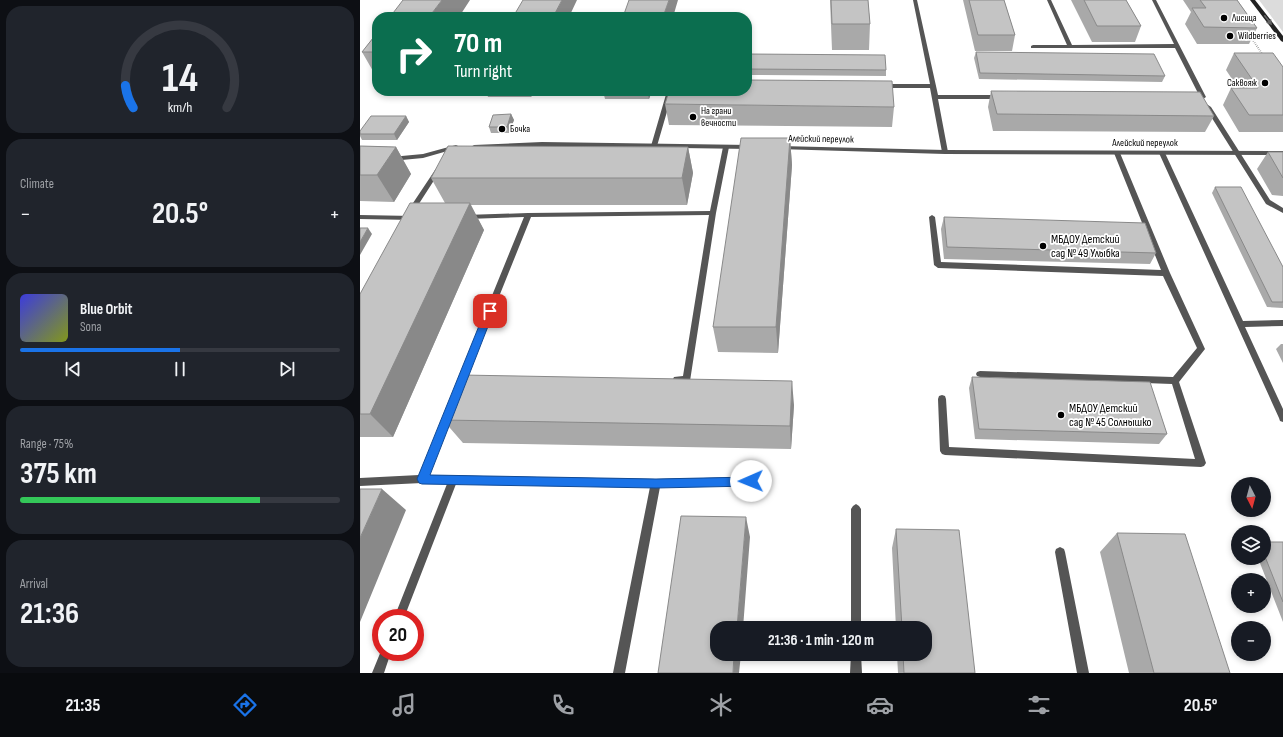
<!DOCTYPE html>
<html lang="en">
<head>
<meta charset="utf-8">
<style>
  :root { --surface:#171b24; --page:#20242c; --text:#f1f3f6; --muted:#9ea1a6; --line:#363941; --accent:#1a73e8 }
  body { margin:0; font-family:"Sofia Sans Condensed",sans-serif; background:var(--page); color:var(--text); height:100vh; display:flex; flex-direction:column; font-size:15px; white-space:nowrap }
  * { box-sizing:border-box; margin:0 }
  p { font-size:13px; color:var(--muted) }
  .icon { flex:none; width:22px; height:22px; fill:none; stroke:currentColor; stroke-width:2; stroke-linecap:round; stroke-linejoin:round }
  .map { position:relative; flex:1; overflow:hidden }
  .panel { display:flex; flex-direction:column; gap:6px; padding:6px; background:#0d0f14; width:360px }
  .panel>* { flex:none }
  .guide { position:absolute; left:12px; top:12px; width:380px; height:84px; border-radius:16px; box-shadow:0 2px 6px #0003; background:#0b6e4f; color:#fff; overflow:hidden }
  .needle { width:26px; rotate:174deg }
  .buttons { position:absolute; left:871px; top:477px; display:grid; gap:8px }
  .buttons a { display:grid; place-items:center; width:40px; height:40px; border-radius:50%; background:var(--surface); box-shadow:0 2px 6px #0003; font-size:20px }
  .speed { position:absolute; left:12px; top:609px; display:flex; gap:8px; font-size:20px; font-weight:700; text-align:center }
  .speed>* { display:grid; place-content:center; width:52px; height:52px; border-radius:50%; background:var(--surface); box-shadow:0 2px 6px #0003; line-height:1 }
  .speed .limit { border:6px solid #d22; background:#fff; color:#111 }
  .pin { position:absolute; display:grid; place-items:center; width:34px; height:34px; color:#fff; margin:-17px; border-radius:8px; box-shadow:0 2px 6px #0006 }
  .me { position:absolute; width:44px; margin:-22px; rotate:269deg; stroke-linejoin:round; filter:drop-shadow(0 0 3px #0008) }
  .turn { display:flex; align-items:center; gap:14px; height:84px; padding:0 16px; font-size:18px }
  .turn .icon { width:52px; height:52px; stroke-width:2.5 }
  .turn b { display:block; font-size:28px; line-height:34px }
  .big { font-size:30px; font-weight:700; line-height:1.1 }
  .panel .widget { flex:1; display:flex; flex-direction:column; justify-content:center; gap:6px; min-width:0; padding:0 14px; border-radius:16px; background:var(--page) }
  .panel .dial { align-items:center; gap:0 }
  .dial svg { height:104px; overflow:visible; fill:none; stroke:var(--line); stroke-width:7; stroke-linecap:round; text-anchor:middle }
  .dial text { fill:var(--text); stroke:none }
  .song { display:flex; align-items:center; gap:12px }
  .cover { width:48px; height:48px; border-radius:6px; background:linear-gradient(135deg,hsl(240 70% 55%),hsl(70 70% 35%)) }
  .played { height:4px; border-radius:2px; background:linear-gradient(90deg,var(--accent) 50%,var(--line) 50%) }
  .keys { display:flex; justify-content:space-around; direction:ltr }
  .heat { display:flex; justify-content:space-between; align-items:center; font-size:22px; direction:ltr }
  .charge { height:6px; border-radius:3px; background:linear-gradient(90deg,#34c759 75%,var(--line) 0) }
  .trip { position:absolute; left:350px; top:621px; width:222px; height:40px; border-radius:16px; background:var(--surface); box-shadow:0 2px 6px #0003; font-weight:700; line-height:40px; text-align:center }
  .tabs { display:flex; height:64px; justify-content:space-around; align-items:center; background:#090b0e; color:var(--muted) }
  .tabs .icon { width:28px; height:28px }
  .tabs .selected { color:var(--accent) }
  .tabs b { font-size:18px; color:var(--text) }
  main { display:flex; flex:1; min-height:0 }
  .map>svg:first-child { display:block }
</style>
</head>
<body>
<main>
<section class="panel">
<div class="widget dial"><svg viewBox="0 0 100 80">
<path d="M14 69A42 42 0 1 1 86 69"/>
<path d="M14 69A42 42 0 0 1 8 52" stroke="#1a73e8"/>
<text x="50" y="56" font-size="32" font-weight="700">14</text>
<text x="50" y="72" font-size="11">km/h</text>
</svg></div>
<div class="widget"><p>Climate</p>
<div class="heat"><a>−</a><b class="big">20.5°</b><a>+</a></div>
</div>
<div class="widget">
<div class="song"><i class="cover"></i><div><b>Blue Orbit</b><p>Sona</p></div></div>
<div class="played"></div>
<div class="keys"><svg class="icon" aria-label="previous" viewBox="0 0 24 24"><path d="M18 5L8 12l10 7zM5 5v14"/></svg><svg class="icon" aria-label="pause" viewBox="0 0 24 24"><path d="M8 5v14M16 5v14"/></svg><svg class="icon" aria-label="next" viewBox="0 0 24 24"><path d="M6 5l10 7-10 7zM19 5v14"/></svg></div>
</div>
<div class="widget"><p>Range · 75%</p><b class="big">375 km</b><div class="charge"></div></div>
<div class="widget"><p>Arrival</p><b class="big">21:36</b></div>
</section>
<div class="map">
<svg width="923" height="673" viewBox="0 0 923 673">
  <rect width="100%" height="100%" fill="#fff"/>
  <!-- green -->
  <path fill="#dcdcdc" d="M 899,0 L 923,0 L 923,32 Z"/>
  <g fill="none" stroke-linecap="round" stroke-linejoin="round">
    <!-- path -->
    <path stroke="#777" stroke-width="2" stroke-dasharray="0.5 1.5" stroke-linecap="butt" d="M 890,36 L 903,55"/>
    <!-- lane -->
    <path fill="#555" fill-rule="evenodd" d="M 553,0 L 557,0 L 578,95 L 640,95 L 643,97 L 640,99 L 578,99 L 588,152 L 585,154 L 582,152 L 570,88 L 522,88 L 519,86 L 522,84 L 570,84 Z
      M 687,0 L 691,0 L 712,45 L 814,44 L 792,0 L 796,0 L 846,97 L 843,99 L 840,97 L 815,48 L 671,48 L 671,46 L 673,45 L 707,45 Z
      M 307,91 L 313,91 L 297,146 L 294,148 L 291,146 Z
      M 848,105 L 851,107 L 910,200 L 923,208 L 923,213 L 906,204 L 845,107 Z
      M 366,145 L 369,147 L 356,213 L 330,381 L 327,382 L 314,381 L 313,379 L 314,377 L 323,376 L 349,215 L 171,217 L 104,384 L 103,386 L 100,388 L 97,386 L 96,384 L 164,217 L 107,219 L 104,217 L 105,215 L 168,213 L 350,211 L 363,147 Z
      M 757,151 L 760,153 L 810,273 L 845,349 L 819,382 L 846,463 L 844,466 L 841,467 L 585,455 L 582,454 L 580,451 L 578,399 L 579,396 L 582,395 L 585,396 L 586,399 L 589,447 L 835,459 L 812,384 L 620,377 L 617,376 L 616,374 L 617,372 L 620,371 L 813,377 L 837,348 L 803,276 L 578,268 L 574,265 L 569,217 L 572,215 L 575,217 L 581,262 L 801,270 L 754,153 Z
      M 802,151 L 805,153 L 883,321 L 923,320 L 923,326 L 885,327 L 923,409 L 923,422 L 920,421 L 919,418 L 799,153 Z
      M 0,215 L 53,216 L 56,218 L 53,220 L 0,219 Z
      M 89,409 L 92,410 L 93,413 L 68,475 L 296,479 L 391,477 L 394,478 L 396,481 L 394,484 L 391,485 L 300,487 L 265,673 L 253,673 L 290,487 L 96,484 L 44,618 L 34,618 L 87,484 L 62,483 L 0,486 L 0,478 L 59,475 L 85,413 L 86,410 Z
      M 496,504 L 499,506 L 501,509 L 501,628 L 491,628 L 491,509 L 493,506 Z
      M 700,547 L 704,549 L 705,552 L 729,673 L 717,673 L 695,552 L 696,549 Z
      M 21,651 L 21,652 L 31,652 L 24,673 L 12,673 Z
      M 491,654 L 501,654 L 502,673 L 490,673 Z"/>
    <!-- street -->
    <path fill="#555" fill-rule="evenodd" d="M 182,142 L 390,145 L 393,147 L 390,149 L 182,146 L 114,149 L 111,147 L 114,145 Z
      M 96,145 L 98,146 L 98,148 L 63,158 L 31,161 L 28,159 L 31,157 L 63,154 Z
      M 420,146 L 585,150 L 923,151 L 923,155 L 585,154 L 418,149 L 418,147 Z
      M 77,169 L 80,171 L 53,213 L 49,213 L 48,211 L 49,209 L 75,170 Z"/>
    <!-- secondary -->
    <path fill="#222" fill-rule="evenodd" d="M 890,0 L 895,0 L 923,36 L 923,42 L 921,41 Z"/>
  </g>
  <!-- wall -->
  <path fill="#a9a9a9" d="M 470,0 L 508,0 L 510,24 L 509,50 L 472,50 Z
    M 603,0 L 644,0 L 655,35 L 652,51 L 615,51 Z
    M 711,0 L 766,0 L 781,26 L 775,42 L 732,42 Z
    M 823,0 L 877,0 L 897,28 L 889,44 L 837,44 L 825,24 L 831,12 Z
    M 17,33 L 17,78 L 2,52 Z
    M 616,52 L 805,76 L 802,82 L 619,79 L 614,58 Z
    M 874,53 L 923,67 L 923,132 L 879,132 L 863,105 L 871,88 L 878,88 L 866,70 Z
    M 387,54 L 526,70 L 526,76 L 387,75 Z
    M 126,91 L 174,91 L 171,97 L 128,97 Z
    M 243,91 L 292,91 L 289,99 L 245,99 Z
    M 631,91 L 854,116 L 845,132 L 633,131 L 628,107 Z
    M 305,104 L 534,107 L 532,127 L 309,125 Z
    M 151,114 L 154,120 L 149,133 L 131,133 L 129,127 Z
    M 46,116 L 49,122 L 37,140 L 2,140 L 0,136 L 0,131 Z
    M 430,138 L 432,165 L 418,353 L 358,352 L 353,327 Z
    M 0,146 L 36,147 L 51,174 L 34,202 L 0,201 Z
    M 328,147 L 333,173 L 327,205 L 110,205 L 124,230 L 33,437 L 0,437 L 0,294 L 85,203 L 71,178 Z
    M 908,152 L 923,152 L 923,196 L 912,195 L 897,169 Z
    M 855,187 L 923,267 L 923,308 L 907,307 L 852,193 Z
    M 584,217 L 796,253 L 790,264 L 584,259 L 581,229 Z
    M 921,344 L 923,344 L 923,363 L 916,349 Z
    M 612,377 L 807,434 L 799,444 L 615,439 L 609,388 Z
    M 434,405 L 431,449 L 103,443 L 83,420 Z
    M 536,529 L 615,673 L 538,673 L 537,654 L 565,654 L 565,628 L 536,628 L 532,548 Z
    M 757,533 L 870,673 L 769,673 L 740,552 Z
    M 904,542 L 923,542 L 923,622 L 898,558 L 904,558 Z"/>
  <!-- shaded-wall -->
  <path fill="#898989" d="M 82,0 L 110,0 L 99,17 L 69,17 Z
    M 202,0 L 217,0 L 209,17 L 193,17 Z
    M 309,0 L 318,0 L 313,17 L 303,17 Z
    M 169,91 L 174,91 L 171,97 Z
    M 287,91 L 292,91 L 289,99 Z
    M 151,114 L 154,120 L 149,133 L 147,127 Z
    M 46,116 L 49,122 L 37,140 L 34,134 Z
    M 430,138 L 432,165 L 418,353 L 416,327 Z
    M 36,147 L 51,174 L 34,202 L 17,175 Z
    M 328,147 L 333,173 L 327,205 L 322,178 Z
    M 110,203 L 124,230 L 33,437 L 10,414 Z
    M 8,228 L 12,234 L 0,255 L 0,242 Z
    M 432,381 L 434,405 L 431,449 L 430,426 Z
    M 22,489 L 46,510 L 0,622 L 0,538 Z
    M 386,517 L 390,537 L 383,628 L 377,628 Z
    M 374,654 L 381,654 L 379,673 L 373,673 Z"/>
  <!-- building -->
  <path fill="#c4c4c4" stroke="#898989" d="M 43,0 L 82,0 L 69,17 L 30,17 Z
    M 163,0 L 202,0 L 193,17 L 153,17 Z
    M 269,0 L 309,0 L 303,17 L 263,17 Z
    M 471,0 L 508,0 L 510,24 L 472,24 Z
    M 609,0 L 644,0 L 655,35 L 618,35 Z
    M 724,0 L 766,0 L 781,26 L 737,26 Z
    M 840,0 L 877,0 L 897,28 L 844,27 L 832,8 L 846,8 Z
    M 17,33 L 17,52 L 2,52 Z
    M 616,52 L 794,54 L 805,76 L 620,73 Z
    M 874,53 L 913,53 L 923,67 L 923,115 L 889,115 L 871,88 L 898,88 Z
    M 387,54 L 525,55 L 526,70 L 387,69 Z
    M 387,80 L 532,81 L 534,107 L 305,104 L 309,91 L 387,91 Z
    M 631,91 L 840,92 L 854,116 L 637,114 Z
    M 151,114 L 147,127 L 129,127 L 133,115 Z
    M 11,116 L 46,116 L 34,134 L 0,134 L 0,131 Z
    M 381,138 L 430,138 L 416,327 L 353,327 Z
    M 0,146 L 36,147 L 17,175 L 0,175 Z
    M 88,146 L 328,147 L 322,178 L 71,178 Z
    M 908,152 L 923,152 L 923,178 Z
    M 855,187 L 881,187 L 923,267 L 923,302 L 912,302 Z
    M 50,203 L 110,203 L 10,414 L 0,414 L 0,294 Z
    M 584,217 L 785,223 L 796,253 L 587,247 Z
    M 0,228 L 8,228 L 0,242 Z
    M 102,375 L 432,381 L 430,426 L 83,420 Z
    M 612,377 L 790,382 L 807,434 L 619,429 Z
    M 0,489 L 22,489 L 0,538 Z
    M 321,516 L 386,517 L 377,628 L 357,628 L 357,654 L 374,654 L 373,673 L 298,673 Z
    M 536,529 L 599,530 L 615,673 L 544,673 L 543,654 L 565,654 L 565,628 L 542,628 Z
    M 757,533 L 825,534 L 870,673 L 794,673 Z
    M 904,542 L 923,542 L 923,602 L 904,554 Z"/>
  <!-- one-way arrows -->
  <defs><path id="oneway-solid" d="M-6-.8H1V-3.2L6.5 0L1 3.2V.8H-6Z"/></defs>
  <use fill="#646464" href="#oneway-solid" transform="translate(908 20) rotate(53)"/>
  <!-- route -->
  <path fill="#1a73e8" stroke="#114b97" d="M 130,308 L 134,311 L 70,475 L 296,479 L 391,477 L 394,478 L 396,481 L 394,485 L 391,486 L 296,488 L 62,484 L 59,483 L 57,479 L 125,311 Z"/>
  <!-- markers -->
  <g fill="#000" stroke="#fff" stroke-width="1.5">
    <circle cx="864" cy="18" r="4"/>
    <circle cx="870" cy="36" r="4"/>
    <circle cx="905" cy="83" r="4"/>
    <circle cx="333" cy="117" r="4"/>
    <circle cx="142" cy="129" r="4"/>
    <circle cx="683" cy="246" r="4"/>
    <circle cx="701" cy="415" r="4"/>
  </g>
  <g text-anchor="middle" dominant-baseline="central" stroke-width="3.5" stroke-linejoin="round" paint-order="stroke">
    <!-- far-poi labels -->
    <g font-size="10" fill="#000" stroke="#fff" text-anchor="start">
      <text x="872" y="18">Лисица</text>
      <text x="878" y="36">Wildberries</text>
      <text x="897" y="83" text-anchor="end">Саквояж</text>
      <text x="341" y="111">На грани<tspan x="341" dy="12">вечности</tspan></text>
      <text x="150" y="129">Бочка</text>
    </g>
    <!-- far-street labels -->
    <g font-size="10" fill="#000" stroke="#fff">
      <text transform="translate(461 139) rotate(1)">Алейский переулок</text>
      <text x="785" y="143">Алейский переулок</text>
    </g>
    <!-- poi labels -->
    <g font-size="12" fill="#000" stroke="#fff" text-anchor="start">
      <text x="691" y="239">МБДОУ Детский<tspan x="691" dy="14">сад № 49 Улыбка</tspan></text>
      <text x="709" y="408">МБДОУ Детский<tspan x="709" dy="14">сад № 45 Солнышко</tspan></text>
    </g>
  </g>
</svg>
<div class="buttons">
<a><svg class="needle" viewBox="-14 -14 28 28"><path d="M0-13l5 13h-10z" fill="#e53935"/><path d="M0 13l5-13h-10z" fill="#9ea1a6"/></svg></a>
<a><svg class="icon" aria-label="layers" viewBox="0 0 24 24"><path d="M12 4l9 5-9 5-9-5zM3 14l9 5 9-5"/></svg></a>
<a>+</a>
<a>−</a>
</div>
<div class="speed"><div class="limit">20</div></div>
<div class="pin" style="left:130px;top:311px;background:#d93025"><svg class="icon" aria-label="arrive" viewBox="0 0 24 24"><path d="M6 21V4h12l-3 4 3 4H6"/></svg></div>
<svg class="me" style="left:391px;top:481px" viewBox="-20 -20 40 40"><circle r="19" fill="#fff"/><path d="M0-13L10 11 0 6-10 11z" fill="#1a73e8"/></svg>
<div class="trip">21:36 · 1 min · 120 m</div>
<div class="guide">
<div class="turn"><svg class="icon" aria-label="right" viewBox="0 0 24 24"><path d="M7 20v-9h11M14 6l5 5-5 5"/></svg><div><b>70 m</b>Turn right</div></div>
</div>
</div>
</main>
<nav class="tabs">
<b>21:35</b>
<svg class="icon selected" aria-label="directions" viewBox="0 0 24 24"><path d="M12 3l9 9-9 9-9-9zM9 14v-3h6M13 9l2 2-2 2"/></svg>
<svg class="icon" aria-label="music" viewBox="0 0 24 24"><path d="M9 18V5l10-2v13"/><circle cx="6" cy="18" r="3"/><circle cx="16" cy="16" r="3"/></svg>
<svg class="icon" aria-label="phone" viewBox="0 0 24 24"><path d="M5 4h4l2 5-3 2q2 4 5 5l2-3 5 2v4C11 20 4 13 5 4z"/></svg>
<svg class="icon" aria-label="climate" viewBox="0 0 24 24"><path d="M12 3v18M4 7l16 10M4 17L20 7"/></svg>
<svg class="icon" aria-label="car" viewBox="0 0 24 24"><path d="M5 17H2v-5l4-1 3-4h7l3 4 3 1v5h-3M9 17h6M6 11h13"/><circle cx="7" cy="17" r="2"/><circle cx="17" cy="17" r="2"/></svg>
<svg class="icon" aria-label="filters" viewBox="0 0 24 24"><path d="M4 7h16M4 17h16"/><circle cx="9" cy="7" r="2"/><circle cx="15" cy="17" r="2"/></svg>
<b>20.5°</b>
</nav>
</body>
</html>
